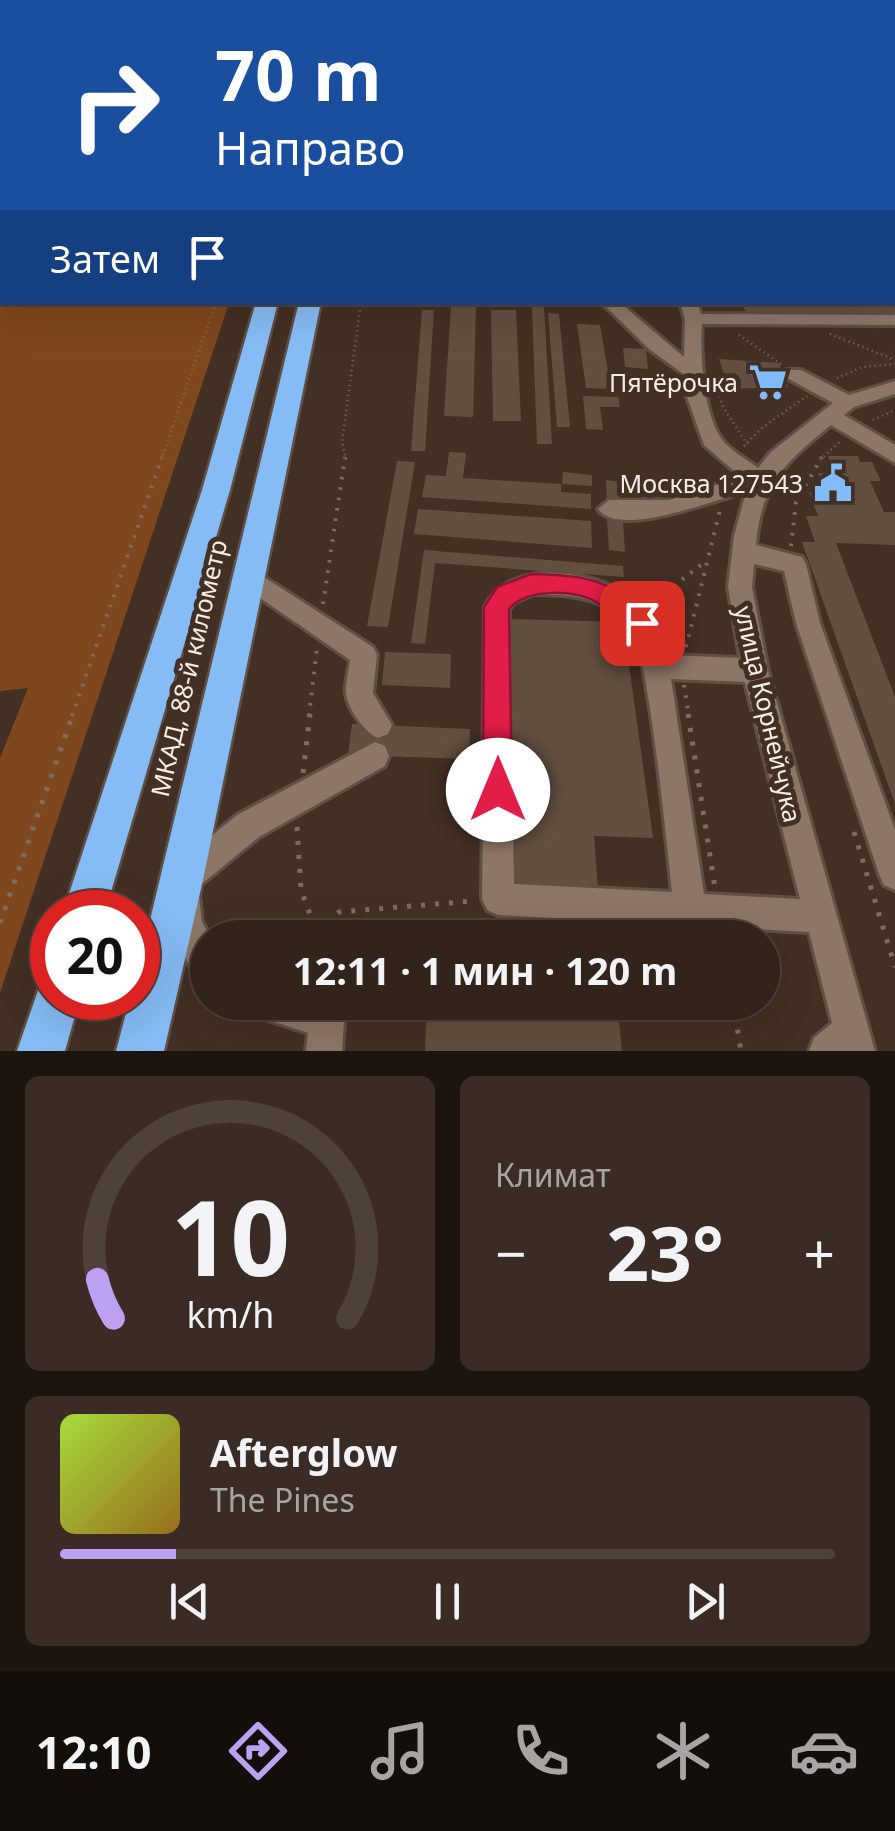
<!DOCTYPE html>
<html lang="ru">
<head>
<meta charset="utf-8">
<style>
  :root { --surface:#32241b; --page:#3a2c24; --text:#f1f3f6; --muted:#a8a4a3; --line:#4d413a; --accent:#bca0f2 }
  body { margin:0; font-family:"Noto Sans",sans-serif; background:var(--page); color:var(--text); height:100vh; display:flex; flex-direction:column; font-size:38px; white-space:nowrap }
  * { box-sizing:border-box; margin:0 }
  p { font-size:32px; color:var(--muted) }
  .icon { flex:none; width:55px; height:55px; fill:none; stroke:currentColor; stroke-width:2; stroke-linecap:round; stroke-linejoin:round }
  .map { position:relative; height:1051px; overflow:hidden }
  .panel { display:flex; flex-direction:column; gap:25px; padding:25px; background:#1c140f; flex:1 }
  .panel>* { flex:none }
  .banner { position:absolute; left:0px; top:0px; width:895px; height:305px; box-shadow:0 10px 40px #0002,0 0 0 2px var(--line); background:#1a4fa0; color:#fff; overflow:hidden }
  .speed { position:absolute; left:30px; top:890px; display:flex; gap:20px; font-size:50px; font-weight:700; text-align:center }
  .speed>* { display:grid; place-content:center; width:130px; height:130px; border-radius:50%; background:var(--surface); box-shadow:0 10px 40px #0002,0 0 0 2px var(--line); line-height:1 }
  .speed .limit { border:15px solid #d22; background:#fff; color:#111 }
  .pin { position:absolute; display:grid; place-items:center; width:85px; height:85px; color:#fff; margin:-42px; border-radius:20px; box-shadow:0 5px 15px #0006 }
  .me { position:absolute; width:110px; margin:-55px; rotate:0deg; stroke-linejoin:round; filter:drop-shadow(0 0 8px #0008) }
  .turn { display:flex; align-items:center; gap:35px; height:210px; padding:0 50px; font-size:45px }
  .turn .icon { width:130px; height:130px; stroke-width:2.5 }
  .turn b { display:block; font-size:70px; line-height:85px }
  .then { display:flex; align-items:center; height:95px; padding:0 50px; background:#0003; gap:20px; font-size:38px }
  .big { font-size:75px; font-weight:700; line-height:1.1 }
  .panel .tile { flex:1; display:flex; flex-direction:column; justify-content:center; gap:15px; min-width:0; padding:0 35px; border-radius:15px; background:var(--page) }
  .panel .dial { align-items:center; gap:0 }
  .dial svg { height:260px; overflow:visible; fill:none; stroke:var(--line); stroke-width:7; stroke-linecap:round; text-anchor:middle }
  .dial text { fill:var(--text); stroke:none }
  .song { display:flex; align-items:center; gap:30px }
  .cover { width:120px; height:120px; border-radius:15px; background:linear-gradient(135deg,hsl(80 70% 55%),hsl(40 70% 35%)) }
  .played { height:10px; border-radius:5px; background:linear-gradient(90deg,var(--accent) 15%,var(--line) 15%) }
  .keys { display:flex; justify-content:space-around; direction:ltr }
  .heat { display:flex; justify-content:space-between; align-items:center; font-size:55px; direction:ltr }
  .panel .tiles { flex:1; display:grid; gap:25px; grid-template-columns:1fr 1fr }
  .tile:last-child { grid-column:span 2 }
  .trip { position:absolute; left:190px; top:920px; width:590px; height:100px; border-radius:50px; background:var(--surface); box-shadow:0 10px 40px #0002,0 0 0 2px var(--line); font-weight:700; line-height:100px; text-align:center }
  .tab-bar { display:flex; height:160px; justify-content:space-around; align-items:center; background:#140e0b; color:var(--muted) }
  .tab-bar .icon { width:70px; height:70px }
  .tab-bar .on { color:var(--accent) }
  .tab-bar b { font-size:45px; color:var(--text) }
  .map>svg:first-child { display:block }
</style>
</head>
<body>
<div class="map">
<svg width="895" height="1051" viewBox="0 0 895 1051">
  <rect width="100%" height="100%" fill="#433024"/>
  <!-- green -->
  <path fill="#7f471e" d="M 0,183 L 2,302 L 229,303 L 0,993 L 0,758 L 28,688 L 0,691 Z"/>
  <!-- building -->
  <path fill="#634f41" d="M 741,302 L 895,302 L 895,313 L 746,313 Z
    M 451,306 L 476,307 L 473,417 L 444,416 Z
    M 532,307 L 544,307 L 552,444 L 537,444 Z
    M 422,310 L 434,310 L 425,451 L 411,451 Z
    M 491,310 L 516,310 L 521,421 L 493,421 Z
    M 548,313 L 559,314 L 570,427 L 557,427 Z
    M 577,324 L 600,325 L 611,389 L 586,388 Z
    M 623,348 L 646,349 L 648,369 L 625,367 Z
    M 719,359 L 779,363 L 788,387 L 729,389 Z
    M 583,396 L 618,397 L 620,407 L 600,407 L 603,430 L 586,429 Z
    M 449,452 L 466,453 L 463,478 L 561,484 L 561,492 L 591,494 L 591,509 L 422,497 L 426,475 L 446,476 Z
    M 828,456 L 858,456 L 860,462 L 872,462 L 881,481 L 870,481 L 884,512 L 895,512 L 895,545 L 836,543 L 895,697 L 895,804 L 802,542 L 815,542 L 806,516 L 818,516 L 809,492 L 826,493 L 818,473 L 836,474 Z
    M 397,461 L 415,462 L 388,627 L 367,626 Z
    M 563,472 L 592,475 L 592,486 L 562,484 Z
    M 606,480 L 623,482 L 625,503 L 607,501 Z
    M 418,509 L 591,521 L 592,548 L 414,534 Z
    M 607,519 L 623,520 L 625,552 L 609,550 Z
    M 424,550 L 623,566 L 624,577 L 435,563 L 425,644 L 411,643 Z
    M 505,619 L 623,622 L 653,838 L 594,836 L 598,890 L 510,886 Z
    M 385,652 L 451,654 L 450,688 L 382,685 Z
    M 352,724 L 470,729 L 469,759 L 348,755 Z
    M 665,929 L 714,932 L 715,938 L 666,938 Z
    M 427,1002 L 617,1002 L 622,1051 L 425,1051 Z"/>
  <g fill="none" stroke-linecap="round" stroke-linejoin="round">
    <!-- minor casing -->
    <g stroke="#5f4f44" stroke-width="6">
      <path id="minor" d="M 484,0 L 494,0 L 494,2 L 485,2 Z
        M 895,13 L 895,20 L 892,21 L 892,14 Z
        M 892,37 L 895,37 L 895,43 L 892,43 Z
        M 892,58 L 895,58 L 895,64 L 892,64 Z
        M 892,85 L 895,85 L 895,91 L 892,91 Z
        M 892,100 L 895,100 L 895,108 L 892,108 Z
        M 892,118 L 895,119 L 895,128 L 892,127 Z
        M 892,206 L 895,206 L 895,215 L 892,215 Z
        M 892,282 L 895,282 L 895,292 L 892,292 Z
        M 601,302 L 619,302 L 684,357 L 685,319 L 680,302 L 697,302 L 701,314 L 895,315 L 895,325 L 702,324 C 700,356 703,419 725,443 C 734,453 748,460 758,468 L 771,452 L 833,403 L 787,378 L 787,370 L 801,370 L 849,395 L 895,381 L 895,394 L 854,407 L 844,415 L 895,445 L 895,463 L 831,425 C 786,462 761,483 756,545 L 802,557 L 806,564 L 820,623 L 895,830 L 895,890 L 884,885 L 879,874 L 796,623 L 784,571 L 754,564 L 752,587 L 768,671 L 875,1051 L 809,1051 L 814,1038 L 832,1023 L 809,932 L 498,915 L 487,910 L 482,899 L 485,607 C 512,551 623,572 652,618 C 659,628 661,643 665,655 L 740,658 L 728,587 L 734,536 L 746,492 C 716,499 619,539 598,509 L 609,500 L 669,500 L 741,477 L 704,445 L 686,394 L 685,375 L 649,349 ZM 533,594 C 571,595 603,595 630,628 C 649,651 667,849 672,892 L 514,884 L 509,609 L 515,602 ZM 671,679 L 745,682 L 800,899 L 704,894 Z
        M 248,567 L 373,647 L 377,655 L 373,693 L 392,725 L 388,734 L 378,738 C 365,733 347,708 346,693 C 345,683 349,670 350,660 L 240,584 L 236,577 L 240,570 Z
        M 375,742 L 385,746 L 389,756 L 385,766 L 259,837 L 198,887 L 202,922 L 211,938 L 208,938 L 208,983 L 196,978 C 179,945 155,906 171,869 L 237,815 Z
        M 245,1002 L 324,1002 L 339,1009 L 344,1021 L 342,1051 L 306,1051 L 308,1033 L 250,1014 Z"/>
    </g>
    <!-- highway casing -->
    <g stroke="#5f4f44" stroke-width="5">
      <path id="highway" d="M 329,0 L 341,0 L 341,2 L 329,2 Z
        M 356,0 L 368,0 L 368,2 L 356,2 Z
        M 256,302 L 278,302 L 230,490 L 105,912 L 63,912 L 202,490 Z
        M 299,302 L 321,302 L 203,880 L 164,1051 L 116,1051 L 130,998 L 138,998 L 138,970 Z
        M 52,977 L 52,998 L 80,998 L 65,1051 L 17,1051 L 41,982 Z"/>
    </g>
    <!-- path-far2 -->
    <path stroke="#7d6c61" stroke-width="2.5" stroke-dasharray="1 4" stroke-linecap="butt" d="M 838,0 L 851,2
      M 830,334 L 895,360
      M 739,335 L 784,366
      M 714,377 L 723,407 L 747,444
      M 837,378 L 862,367 L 895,364
      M 873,420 L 895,410
      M 744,446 L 763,427 L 807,396
      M 161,460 L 216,302
      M 346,460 L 342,442 L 361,302
      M 820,460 L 840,442"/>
    <!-- path-far1 -->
    <path stroke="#7d6c61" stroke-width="4" stroke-dasharray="2.5 8" stroke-linecap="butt" d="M 791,546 L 796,502 L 822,457
      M 647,602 L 664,594 L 707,560
      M 323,604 L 345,457
      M 686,647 L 720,510
      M 684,685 L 689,716
      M 72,716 L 162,457
      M 309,716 L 317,648"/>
    <!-- path -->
    <path stroke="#7d6c61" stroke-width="5" stroke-dasharray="4 10" stroke-linecap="butt" d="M 688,714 L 715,888
      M 303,773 L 310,714
      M 297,827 L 301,890 L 318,936
      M 854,832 L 895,967
      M 0,923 L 73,714
      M 318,933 L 339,912 L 473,901
      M 733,1002 L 741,1051"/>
    <!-- minor -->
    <use href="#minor" fill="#8c7668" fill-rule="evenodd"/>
    <!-- highway -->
    <use href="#highway" fill="#86bcf5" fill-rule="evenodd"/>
  </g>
  <!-- route -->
  <path fill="#e11d48" stroke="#92132f" stroke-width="2.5" d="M 531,574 C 570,575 600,576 631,600 C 641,607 649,612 654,623 L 651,631 C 630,638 615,613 598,603 C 577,589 525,588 509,609 L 512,790 L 508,800 L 498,804 L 487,800 L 483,790 L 484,607 L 497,587 Z"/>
  <!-- icons -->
  <defs>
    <g id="supermarket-bare" transform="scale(3)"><path d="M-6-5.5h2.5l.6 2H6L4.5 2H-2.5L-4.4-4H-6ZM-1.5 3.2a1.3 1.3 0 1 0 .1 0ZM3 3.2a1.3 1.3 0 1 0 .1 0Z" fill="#81bcfa" stroke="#433024" stroke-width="2.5" paint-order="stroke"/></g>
    <g id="civic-bare" transform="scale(3)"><path d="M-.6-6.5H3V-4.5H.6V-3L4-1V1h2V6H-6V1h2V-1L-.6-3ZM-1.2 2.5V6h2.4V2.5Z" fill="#81bcfa" stroke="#433024" stroke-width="2.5" paint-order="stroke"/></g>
  </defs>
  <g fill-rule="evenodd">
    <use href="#supermarket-bare" x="768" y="382"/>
    <use href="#civic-bare" x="833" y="483"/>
  </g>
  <g text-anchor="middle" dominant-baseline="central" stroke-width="10" stroke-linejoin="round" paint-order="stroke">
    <!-- poi labels -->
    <g font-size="25" fill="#f9ece4" stroke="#433024" text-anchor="end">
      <text x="738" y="382">Пятёрочка</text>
      <text x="803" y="483">Москва 127543</text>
    </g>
    <!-- street labels -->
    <g font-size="25" fill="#f9ece4" stroke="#433024">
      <text transform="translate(188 668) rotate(-77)">МКАД, 88-й километр</text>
      <text transform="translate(769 714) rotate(77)">улица Корнейчука</text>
    </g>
  </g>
</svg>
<div class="speed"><div class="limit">20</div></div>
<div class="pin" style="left:642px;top:623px;background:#d93025"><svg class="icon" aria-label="arrive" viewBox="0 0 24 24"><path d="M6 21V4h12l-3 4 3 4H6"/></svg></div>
<svg class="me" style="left:498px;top:790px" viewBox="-20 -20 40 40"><circle r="19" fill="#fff"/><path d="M0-13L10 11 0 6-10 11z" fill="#e11d48"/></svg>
<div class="trip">12:11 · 1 мин · 120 m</div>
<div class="banner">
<div class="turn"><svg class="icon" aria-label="right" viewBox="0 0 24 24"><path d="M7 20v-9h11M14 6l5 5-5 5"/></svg><div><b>70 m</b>Направо</div></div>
<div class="then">Затем<svg class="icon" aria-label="arrive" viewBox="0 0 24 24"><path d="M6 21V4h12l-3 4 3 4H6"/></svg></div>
</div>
</div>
<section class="panel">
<div class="tiles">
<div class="tile dial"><svg viewBox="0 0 100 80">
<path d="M14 69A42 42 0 1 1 86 69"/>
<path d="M14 69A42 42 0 0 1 9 57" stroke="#bca0f2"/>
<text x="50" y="56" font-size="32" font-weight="700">10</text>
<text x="50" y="72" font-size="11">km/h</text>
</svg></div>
<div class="tile"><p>Климат</p>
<div class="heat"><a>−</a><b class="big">23°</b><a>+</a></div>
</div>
<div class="tile">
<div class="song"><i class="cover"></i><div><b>Afterglow</b><p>The Pines</p></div></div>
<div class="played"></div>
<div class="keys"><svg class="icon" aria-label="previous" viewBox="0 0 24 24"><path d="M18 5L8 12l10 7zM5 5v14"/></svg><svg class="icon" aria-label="pause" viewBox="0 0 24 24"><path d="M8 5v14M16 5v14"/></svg><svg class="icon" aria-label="next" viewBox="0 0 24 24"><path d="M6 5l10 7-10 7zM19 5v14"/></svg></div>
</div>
</div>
</section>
<nav class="tab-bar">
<b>12:10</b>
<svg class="icon on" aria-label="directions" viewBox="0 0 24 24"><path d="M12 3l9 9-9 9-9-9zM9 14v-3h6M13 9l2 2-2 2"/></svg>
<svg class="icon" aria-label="music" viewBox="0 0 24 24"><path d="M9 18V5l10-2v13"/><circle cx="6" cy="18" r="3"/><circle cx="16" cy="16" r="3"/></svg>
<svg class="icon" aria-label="phone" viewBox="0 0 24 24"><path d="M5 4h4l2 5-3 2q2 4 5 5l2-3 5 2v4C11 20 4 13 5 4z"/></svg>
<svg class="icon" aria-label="climate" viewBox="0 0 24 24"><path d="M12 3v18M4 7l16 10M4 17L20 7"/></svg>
<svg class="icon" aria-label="car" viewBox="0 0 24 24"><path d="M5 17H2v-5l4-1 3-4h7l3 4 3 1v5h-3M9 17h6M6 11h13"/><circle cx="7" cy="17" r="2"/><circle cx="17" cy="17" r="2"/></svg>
</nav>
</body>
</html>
